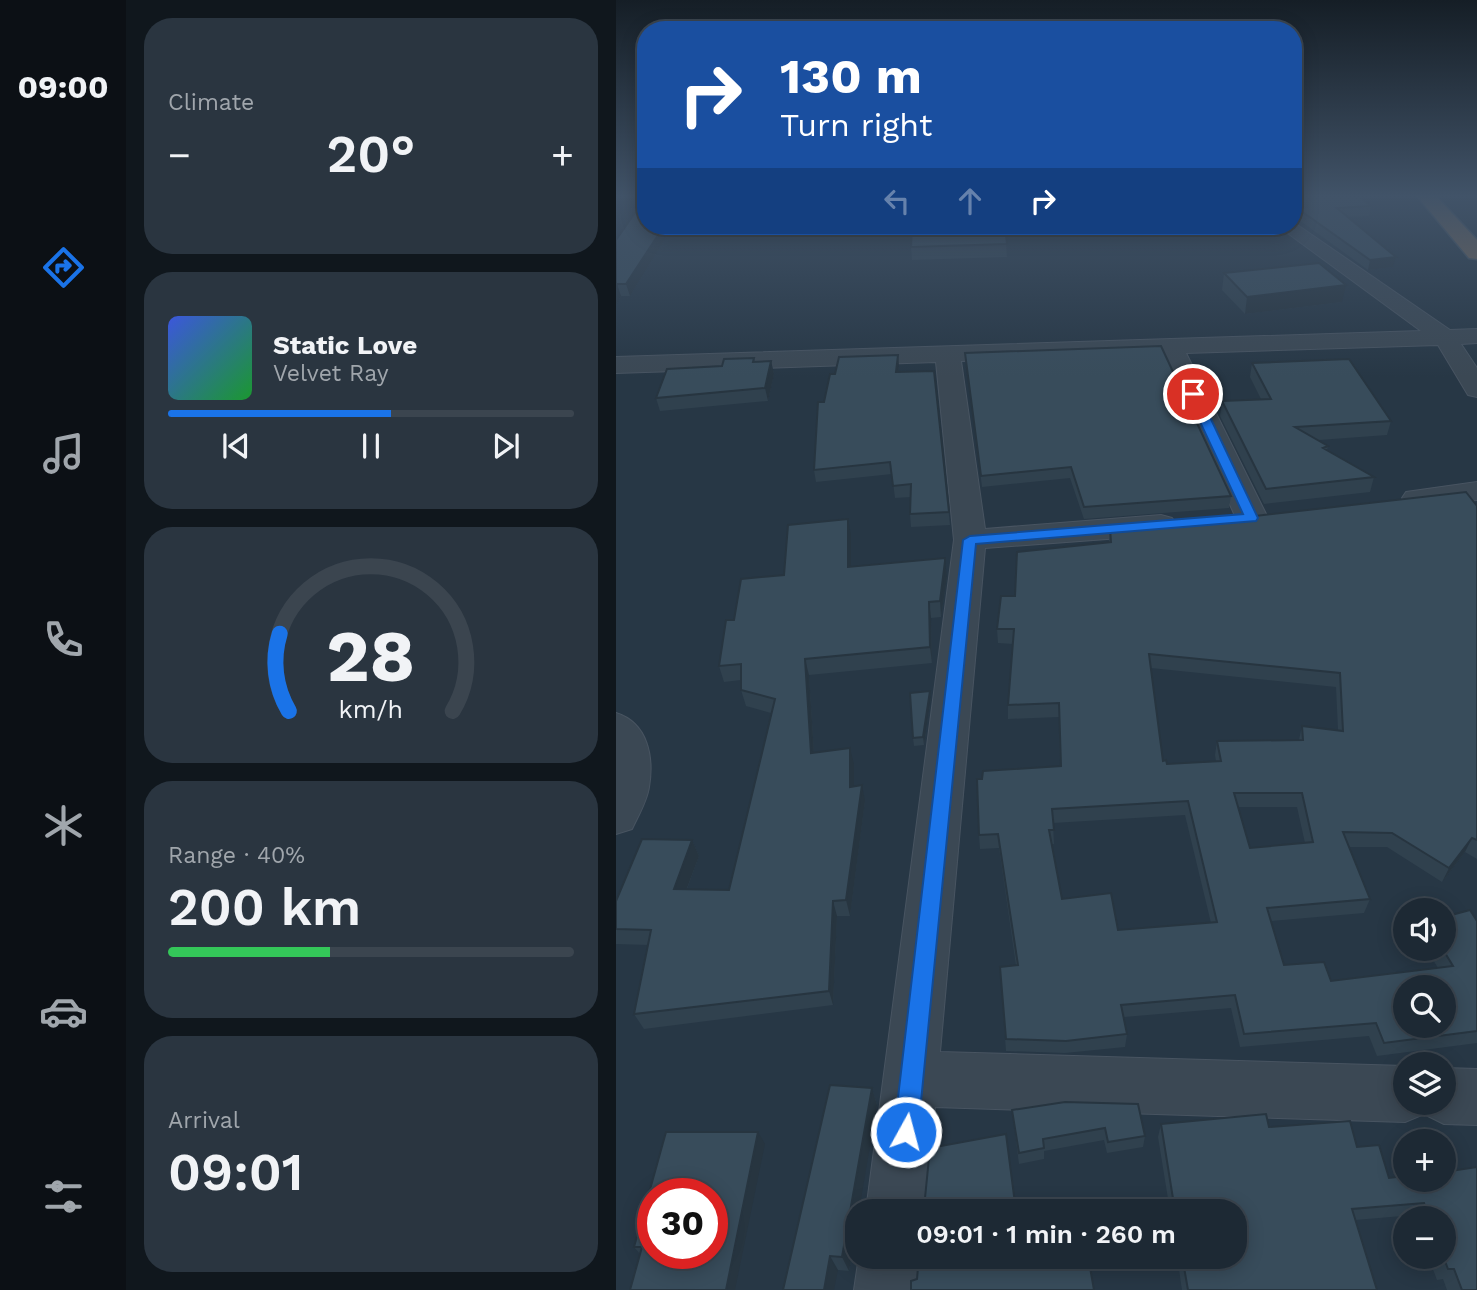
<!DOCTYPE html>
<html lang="en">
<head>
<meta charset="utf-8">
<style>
  :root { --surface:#1d2934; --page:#2a3540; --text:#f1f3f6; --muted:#a0a6ac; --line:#3b454f; --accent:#1a73e8 }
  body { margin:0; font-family:"Work Sans",sans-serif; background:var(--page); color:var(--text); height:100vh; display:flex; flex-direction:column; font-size:26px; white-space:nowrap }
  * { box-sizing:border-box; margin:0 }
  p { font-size:23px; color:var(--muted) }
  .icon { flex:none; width:38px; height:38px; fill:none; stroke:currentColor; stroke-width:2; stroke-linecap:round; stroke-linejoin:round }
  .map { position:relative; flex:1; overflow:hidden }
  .details { display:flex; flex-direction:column; gap:18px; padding:18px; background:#10171d; width:490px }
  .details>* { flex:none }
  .guide { position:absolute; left:21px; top:21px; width:665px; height:214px; border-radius:28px; box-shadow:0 4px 18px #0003,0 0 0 2px var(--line); background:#1a4fa0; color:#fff; overflow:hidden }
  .controls { position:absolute; left:777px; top:898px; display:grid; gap:14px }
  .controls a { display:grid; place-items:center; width:63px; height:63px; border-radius:50%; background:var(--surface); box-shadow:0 4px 18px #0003,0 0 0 2px var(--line); font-size:35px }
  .speed { position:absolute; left:21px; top:1178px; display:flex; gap:14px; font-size:35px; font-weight:700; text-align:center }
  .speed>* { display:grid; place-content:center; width:91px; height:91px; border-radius:50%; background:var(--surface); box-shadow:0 4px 18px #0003,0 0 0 2px var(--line); line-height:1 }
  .speed .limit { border:10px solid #d22; background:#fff; color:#111 }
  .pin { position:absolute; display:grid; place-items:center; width:60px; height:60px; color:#fff; margin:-30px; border:4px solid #fff; border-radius:50%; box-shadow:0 2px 7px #0007 }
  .me { position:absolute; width:77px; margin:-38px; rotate:7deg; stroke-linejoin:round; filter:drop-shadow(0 0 5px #0008) }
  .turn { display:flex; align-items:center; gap:24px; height:147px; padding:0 28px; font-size:32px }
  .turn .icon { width:91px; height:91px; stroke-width:2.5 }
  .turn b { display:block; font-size:49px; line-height:60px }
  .lanes { display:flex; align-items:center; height:66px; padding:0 28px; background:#0003; justify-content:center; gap:35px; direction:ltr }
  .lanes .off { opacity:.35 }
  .big { font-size:52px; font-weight:600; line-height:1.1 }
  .details .tile { flex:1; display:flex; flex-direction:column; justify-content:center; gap:10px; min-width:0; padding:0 24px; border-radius:28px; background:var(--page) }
  .details .dial { align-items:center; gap:0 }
  .dial svg { height:182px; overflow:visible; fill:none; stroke:var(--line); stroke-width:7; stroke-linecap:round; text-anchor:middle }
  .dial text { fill:var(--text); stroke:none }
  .song { display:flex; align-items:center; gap:21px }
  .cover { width:84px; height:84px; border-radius:10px; background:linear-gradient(135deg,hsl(230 70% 55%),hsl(130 70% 35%)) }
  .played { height:7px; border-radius:4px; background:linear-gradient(90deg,var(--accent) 55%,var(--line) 55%) }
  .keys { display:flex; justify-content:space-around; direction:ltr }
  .heat { display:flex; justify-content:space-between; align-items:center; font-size:38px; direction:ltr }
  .charge { height:10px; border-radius:5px; background:linear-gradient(90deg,#34c759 40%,var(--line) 0) }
  .trip { position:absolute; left:229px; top:1199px; width:402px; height:70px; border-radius:28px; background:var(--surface); box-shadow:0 4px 18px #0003,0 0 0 2px var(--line); font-weight:600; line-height:70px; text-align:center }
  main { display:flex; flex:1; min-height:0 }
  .dock { display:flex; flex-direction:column; width:126px; justify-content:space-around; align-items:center; background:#0c1015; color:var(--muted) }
  .dock .icon { width:49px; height:49px }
  .dock .selected { color:var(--accent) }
  .dock b { font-size:32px; color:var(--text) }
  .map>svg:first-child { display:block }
</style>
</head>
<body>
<main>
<nav class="dock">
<b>09:00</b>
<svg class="icon selected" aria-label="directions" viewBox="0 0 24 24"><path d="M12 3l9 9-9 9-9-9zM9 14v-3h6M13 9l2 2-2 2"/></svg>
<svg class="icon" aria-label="music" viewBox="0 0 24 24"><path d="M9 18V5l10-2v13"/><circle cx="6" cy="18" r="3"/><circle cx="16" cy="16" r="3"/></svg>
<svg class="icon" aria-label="phone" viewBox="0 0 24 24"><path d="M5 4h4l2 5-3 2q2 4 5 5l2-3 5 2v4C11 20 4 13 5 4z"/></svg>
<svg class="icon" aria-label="climate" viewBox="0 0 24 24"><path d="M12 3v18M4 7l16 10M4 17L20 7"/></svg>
<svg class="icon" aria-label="car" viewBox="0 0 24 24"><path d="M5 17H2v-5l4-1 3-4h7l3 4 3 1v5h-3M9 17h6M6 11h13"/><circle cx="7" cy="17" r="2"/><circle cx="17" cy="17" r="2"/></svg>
<svg class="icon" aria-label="filters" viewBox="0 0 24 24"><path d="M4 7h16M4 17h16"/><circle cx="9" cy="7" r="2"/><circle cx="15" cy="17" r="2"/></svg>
</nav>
<section class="details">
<div class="tile"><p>Climate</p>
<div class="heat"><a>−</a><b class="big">20°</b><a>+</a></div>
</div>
<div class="tile">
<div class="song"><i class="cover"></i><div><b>Static Love</b><p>Velvet Ray</p></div></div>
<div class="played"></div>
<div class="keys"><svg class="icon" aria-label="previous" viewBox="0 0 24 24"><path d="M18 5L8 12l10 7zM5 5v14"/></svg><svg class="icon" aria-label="pause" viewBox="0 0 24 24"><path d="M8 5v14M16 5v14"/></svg><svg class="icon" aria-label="next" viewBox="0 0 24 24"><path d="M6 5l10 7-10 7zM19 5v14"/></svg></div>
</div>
<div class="tile dial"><svg viewBox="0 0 100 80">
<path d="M14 69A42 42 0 1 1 86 69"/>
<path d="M14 69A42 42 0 0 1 10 35" stroke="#1a73e8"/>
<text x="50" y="56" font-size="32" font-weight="700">28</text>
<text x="50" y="72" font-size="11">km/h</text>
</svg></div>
<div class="tile"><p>Range · 40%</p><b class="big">200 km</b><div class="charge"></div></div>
<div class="tile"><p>Arrival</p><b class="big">09:01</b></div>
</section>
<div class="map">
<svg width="861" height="1290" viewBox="0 0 861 1290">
  <rect width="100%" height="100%" fill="#273745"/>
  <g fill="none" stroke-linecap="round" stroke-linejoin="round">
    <!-- minor casing -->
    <g stroke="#485461" stroke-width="2">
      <path id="minor" d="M 677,222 L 834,330 L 861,329 L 861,343 L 845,344 L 861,368 L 861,397 L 852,395 L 822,345 L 570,353 L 652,518 L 647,525 L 636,527 L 625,525 L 620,518 L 546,354 L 345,361 L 369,529 L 545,515 L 556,518 L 561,525 L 556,532 L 545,535 L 369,548 L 324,1052 L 789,1066 L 789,1102 L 828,1102 L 828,1068 L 861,1069 L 861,1125 L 828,1124 L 808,1114 L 789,1122 L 319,1107 L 310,1211 L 250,1211 L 338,540 L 320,362 L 0,373 L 0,357 L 805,331 L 662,226 L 677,226 Z
        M 861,482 L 861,500 L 801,507 L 790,504 L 786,498 L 790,492 Z
        M 0,713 C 32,723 38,757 33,787 C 31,801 22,816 16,829 L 0,834 Z
        M 243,1256 L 305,1256 L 302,1290 L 238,1290 Z"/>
    </g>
    <!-- highway casing -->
    <g stroke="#46535f" stroke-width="3">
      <path id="highway" d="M 801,196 L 820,196 L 861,240 L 861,259 L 853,258 Z"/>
    </g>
    <!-- minor -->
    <use href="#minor" fill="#3b4854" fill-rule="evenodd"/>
    <!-- highway -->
    <use href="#highway" fill="#7b6958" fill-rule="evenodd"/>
  </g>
  <!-- wall -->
  <path fill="#30414e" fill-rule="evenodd" d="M 677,196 L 755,206 L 753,216 L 732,217 L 777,267 L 752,270 L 683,220 L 677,220 Z
    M 30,226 L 57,226 L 14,296 L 5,296 L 0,305 L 0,240 Z
    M 216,226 L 389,226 L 391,257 L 296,260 L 295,247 L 296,230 L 226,232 L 225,227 Z
    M 608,273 L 726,302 L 629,314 L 606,290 Z
    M 349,353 L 615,496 L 613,508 L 468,519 L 454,478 L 366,487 Z
    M 138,358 L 139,362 L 155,361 L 158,374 L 152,401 L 44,411 L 40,398 L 106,366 Z
    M 636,363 L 775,421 L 771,435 L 703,440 L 712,446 L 711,450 L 758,477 L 754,492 L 648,504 L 604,416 L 606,401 L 645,399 L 634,377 Z
    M 283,366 L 282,372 L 318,371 L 334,525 L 295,527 L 294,514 L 295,497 L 279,498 L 276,474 L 200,482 L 198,470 L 208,402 Z
    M 861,506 L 861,859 L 849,852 L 826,882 L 771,847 L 733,847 L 754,899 L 748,913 L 655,921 L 668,965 L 715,981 L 822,968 L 810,948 L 828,948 L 861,921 L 861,1043 L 761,1056 L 753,1036 L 624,1047 L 615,1008 L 508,1017 L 511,1034 L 509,1047 L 449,1053 L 390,1051 L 384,967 L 400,965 L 383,848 L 364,849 L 363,835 L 366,779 L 444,766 L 443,717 L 392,719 L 392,705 L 397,644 L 382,643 L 381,629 L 399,596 L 493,542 L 494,528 ZM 535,668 L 720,687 L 722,730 L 686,726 L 683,740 L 601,741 L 599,755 L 600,761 L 551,764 L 547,761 ZM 622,807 L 681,807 L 689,843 L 634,848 ZM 569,815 L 595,923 L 502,930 L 446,899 L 435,844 L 438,844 L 437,823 Z
    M 235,535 L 235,567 L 331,577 L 325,617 L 315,618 L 316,663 L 193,675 L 198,752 L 238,764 L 238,786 L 249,801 L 234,916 L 221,916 L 217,1005 L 28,1029 L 18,1014 L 32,945 L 0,944 L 0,901 L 76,840 L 83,856 L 71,889 L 113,890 L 155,713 L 130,706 L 125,690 L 125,680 L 108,682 L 103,666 L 118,620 L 168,575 Z
    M 314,691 L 315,698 L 308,745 L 298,746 L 297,738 Z
    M 256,1088 L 261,1105 L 242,1211 L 242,1221 L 233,1271 L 222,1270 L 167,1290 Z
    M 396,1110 L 529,1136 L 527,1147 L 491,1153 L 488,1140 L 428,1151 L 428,1159 L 403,1164 Z
    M 545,1124 L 653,1127 L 741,1147 L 773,1178 L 828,1180 L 861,1290 L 831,1290 L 827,1279 L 821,1280 L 812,1256 L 828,1256 L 828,1218 L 799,1218 L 798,1215 L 739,1220 L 761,1290 L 566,1290 L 561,1256 L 620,1256 L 620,1211 L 554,1211 L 542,1137 Z
    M 149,1144 L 24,1254 L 18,1247 Z"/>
  <!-- shaded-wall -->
  <path fill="#273540" d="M 48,226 L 57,226 L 14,296 L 10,284 Z
    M 780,257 L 777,267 L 752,270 L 754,260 Z
    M 1,284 L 5,296 L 0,305 L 0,286 Z
    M 730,285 L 726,302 L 629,314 L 631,297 Z
    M 282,355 L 283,366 L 281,383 L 280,372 Z
    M 155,361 L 158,374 L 152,401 L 149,388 Z
    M 232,519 L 235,535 L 235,583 L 232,567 Z
    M 329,561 L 331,577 L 325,617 L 324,601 Z
    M 313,602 L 315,618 L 316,663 L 314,647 Z
    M 189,659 L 193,675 L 199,769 L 195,753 Z
    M 314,691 L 315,698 L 308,745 L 307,737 Z
    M 234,748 L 238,764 L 238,803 L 234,787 Z
    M 246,785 L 249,801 L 234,916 L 230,900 Z
    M 856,838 L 849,852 L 826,882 L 833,868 Z
    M 76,840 L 83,856 L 65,904 L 58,889 Z
    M 217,901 L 221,916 L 217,1005 L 213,991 Z
    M 256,1088 L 261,1105 L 243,1211 L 242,1211 L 242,1221 L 233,1271 L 226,1257 Z
    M 142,1132 L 149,1144 L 119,1290 L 110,1290 Z
    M 214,1256 L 222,1270 L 218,1290 L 208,1290 Z"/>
  <!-- building -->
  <path fill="#384c5b" stroke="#273540" stroke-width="2" fill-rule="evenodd" d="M 677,196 L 743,196 L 755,206 L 721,208 L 780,257 L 754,260 L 685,211 L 677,210 Z
    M 21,210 L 30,210 L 30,226 L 48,226 L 10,284 L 1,284 L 0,286 L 0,240 Z
    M 296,226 L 389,226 L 391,244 L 295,247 Z
    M 703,263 L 730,285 L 631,297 L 608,273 Z
    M 545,346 L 615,496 L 468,507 L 455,467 L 365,476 L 349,353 Z
    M 282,355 L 280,372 L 318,371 L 333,512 L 294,514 L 295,484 L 277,486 L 274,462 L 198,470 L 202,402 L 208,402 L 214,374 L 219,374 L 223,357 Z
    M 138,358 L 137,362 L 155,361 L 149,388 L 40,398 L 51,369 L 106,366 L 108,359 Z
    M 733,359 L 775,421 L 679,427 L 712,446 L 707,448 L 758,477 L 650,489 L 606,401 L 655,399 L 636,363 Z
    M 850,492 L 861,506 L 861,840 L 856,838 L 833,868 L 776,833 L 727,832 L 754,899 L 651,908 L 668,965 L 708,962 L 715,981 L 837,966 L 826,948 L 828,948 L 828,917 L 854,910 L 861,921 L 861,1031 L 768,1043 L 760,1023 L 628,1034 L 619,995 L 505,1005 L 511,1034 L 450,1041 L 390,1039 L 384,967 L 402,965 L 382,834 L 363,835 L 361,779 L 366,779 L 367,771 L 445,766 L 443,703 L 392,705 L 398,629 L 381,629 L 385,596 L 399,596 L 401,552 L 495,542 L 494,528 L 639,516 ZM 533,654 L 724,673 L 727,731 L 686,726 L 687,740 L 601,741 L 605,761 L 551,764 L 550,760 L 547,761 ZM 618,793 L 686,793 L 697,842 L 634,848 ZM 572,801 L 601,922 L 502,930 L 495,893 L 446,899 L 433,830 L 438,830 L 436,809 ZM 789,987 L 828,987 L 828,1026 L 789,1026 Z
    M 232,519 L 232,567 L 329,558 L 329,561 L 324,601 L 313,602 L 314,647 L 189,659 L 195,753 L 234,748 L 234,787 L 246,785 L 230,900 L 217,901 L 213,991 L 18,1014 L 35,930 L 0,929 L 0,901 L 26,839 L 76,840 L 58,889 L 113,890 L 159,699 L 125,690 L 125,664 L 103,666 L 110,620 L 118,620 L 125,579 L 168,575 L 172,525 Z
    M 314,691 L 307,737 L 297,738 L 294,693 Z
    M 214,1085 L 256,1088 L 226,1257 L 214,1256 L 208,1290 L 167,1290 Z
    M 449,1102 L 522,1104 L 529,1136 L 492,1142 L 489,1128 L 427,1139 L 428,1148 L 403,1153 L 396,1110 Z
    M 650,1114 L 653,1127 L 734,1121 L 741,1147 L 763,1145 L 773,1178 L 789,1176 L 789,1180 L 828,1180 L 828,1172 L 861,1167 L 861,1290 L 846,1290 L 838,1269 L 832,1269 L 827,1256 L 828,1218 L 813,1218 L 808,1203 L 736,1209 L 761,1290 L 572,1290 L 566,1256 L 620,1256 L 620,1211 L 559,1211 L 545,1124 Z
    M 50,1132 L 142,1132 L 110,1290 L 14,1290 L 26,1247 L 18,1247 ZM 37,1194 L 96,1194 L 96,1253 L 37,1253 Z
    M 390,1134 L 400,1211 L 298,1211 L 298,1201 L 309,1198 L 314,1148 Z
    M 464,1205 L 465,1211 L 435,1211 Z
    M 303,1256 L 472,1256 L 478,1290 L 295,1290 L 295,1281 L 301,1279 Z"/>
  <!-- sky -->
  <linearGradient id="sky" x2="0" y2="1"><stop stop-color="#151e26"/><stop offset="0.52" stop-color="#415368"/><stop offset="1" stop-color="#415368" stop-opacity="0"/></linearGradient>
  <rect width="861" height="377" fill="url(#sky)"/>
  <!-- route -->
  <path fill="#1a73e8" stroke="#114b97" stroke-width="2" d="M 577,391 L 583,394 L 642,518 L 640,521 L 360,544 L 302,1132 L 299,1141 L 290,1144 L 281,1141 L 278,1132 L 347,540 L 354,536 L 627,514 L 571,394 Z"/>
</svg>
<div class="controls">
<a><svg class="icon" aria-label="sound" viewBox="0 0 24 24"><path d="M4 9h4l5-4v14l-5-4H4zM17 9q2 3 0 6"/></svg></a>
<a><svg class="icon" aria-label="search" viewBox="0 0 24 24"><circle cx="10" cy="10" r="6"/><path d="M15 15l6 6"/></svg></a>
<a><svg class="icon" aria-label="layers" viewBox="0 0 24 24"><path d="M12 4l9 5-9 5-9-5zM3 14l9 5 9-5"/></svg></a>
<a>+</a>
<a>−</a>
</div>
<div class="speed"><div class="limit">30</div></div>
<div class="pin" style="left:577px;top:394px;background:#d93025"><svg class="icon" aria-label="arrive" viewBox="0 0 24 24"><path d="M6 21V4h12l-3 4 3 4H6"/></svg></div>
<svg class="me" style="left:290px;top:1132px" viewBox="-20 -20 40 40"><circle r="17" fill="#1a73e8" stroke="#fff" stroke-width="3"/><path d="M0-11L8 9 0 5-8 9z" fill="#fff"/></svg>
<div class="trip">09:01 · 1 min · 260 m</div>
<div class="guide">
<div class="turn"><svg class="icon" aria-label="right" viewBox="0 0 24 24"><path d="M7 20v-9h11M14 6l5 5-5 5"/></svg><div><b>130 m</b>Turn right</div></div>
<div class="lanes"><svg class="icon off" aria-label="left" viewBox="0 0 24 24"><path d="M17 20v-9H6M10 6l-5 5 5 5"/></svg><svg class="icon off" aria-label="ahead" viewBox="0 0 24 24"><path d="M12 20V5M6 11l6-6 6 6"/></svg><svg class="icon" aria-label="right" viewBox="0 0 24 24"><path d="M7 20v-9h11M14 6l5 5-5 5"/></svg></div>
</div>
</div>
</main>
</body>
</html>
